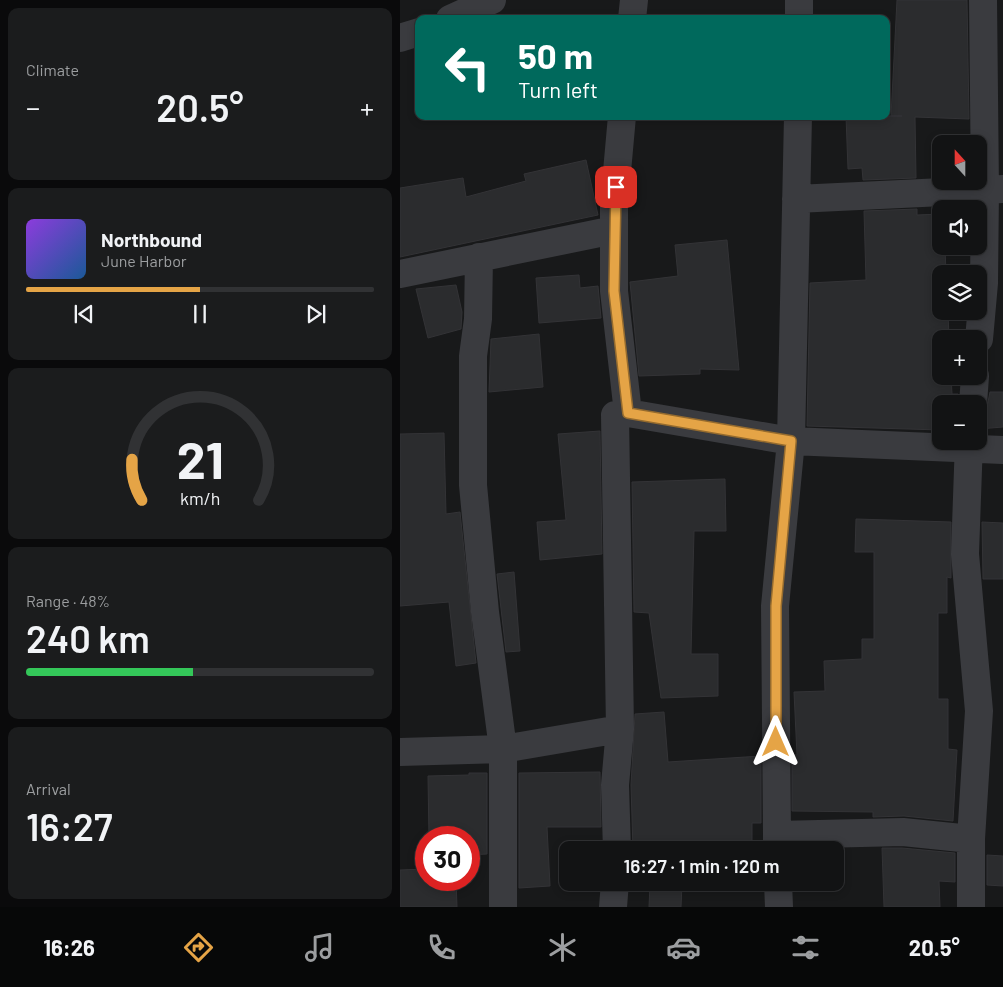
<!DOCTYPE html>
<html lang="en">
<head>
<meta charset="utf-8">
<style>
  :root { --surface:#121314; --page:#1b1c1d; --text:#f1f3f6; --muted:#9c9ea0; --line:#313234; --accent:#e5a446 }
  body { margin:0; font-family:Barlow,sans-serif; background:var(--page); color:var(--text); height:100vh; display:flex; flex-direction:column; font-size:19px; white-space:nowrap }
  * { box-sizing:border-box; margin:0 }
  p { font-size:16px; color:var(--muted) }
  .icon { flex:none; width:28px; height:28px; fill:none; stroke:currentColor; stroke-width:2; stroke-linecap:round; stroke-linejoin:round }
  .map { position:relative; flex:1; overflow:hidden }
  .side { display:flex; flex-direction:column; gap:8px; padding:8px; background:#0a0a0b; width:400px }
  .side>* { flex:none }
  .banner { position:absolute; left:15px; top:15px; width:475px; height:105px; border-radius:10px; box-shadow:0 2px 8px #0003,0 0 0 1px var(--line); background:#00695c; color:#fff; overflow:hidden }
  .needle { width:32px; rotate:339deg }
  .controls { position:absolute; left:532px; top:135px; display:grid; gap:10px }
  .controls a { display:grid; place-items:center; width:55px; height:55px; border-radius:10px; background:var(--surface); box-shadow:0 2px 8px #0003,0 0 0 1px var(--line); font-size:25px }
  .speed { position:absolute; left:15px; top:826px; display:flex; gap:10px; font-size:25px; font-weight:700; text-align:center }
  .speed>* { display:grid; place-content:center; width:65px; height:65px; border-radius:50%; background:var(--surface); box-shadow:0 2px 8px #0003,0 0 0 1px var(--line); line-height:1 }
  .speed .limit { border:8px solid #d22; background:#fff; color:#111 }
  .pin { position:absolute; display:grid; place-items:center; width:42px; height:42px; color:#fff; margin:-21px; border-radius:10px; box-shadow:0 2px 8px #0006 }
  .me { position:absolute; width:55px; margin:-28px; rotate:0deg; stroke-linejoin:round; filter:drop-shadow(0 0 4px #0008) }
  .turn { display:flex; align-items:center; gap:18px; height:105px; padding:0 20px; font-size:22px }
  .turn .icon { width:65px; height:65px; stroke-width:2.5 }
  .turn b { display:block; font-size:35px; line-height:42px }
  .big { font-size:38px; font-weight:600; line-height:1.1 }
  .side .widget { flex:1; display:flex; flex-direction:column; justify-content:center; gap:8px; min-width:0; padding:0 18px; border-radius:10px; background:var(--page) }
  .side .dial { align-items:center; gap:0 }
  .dial svg { height:130px; overflow:visible; fill:none; stroke:var(--line); stroke-width:7; stroke-linecap:round; text-anchor:middle }
  .dial text { fill:var(--text); stroke:none }
  .song { display:flex; align-items:center; gap:15px }
  .cover { width:60px; height:60px; border-radius:8px; background:linear-gradient(135deg,hsl(270 70% 55%),hsl(210 70% 35%)) }
  .played { height:5px; border-radius:2px; background:linear-gradient(90deg,var(--accent) 50%,var(--line) 50%) }
  .keys { display:flex; justify-content:space-around; direction:ltr }
  .heat { display:flex; justify-content:space-between; align-items:center; font-size:28px; direction:ltr }
  .charge { height:8px; border-radius:4px; background:linear-gradient(90deg,#34c759 48%,var(--line) 0) }
  .trip { position:absolute; left:159px; top:841px; width:285px; height:50px; border-radius:10px; background:var(--surface); box-shadow:0 2px 8px #0003,0 0 0 1px var(--line); font-weight:600; line-height:50px; text-align:center }
  .tabs { display:flex; height:80px; justify-content:space-around; align-items:center; background:#070808; color:var(--muted) }
  .tabs .icon { width:35px; height:35px }
  .tabs .current { color:var(--accent) }
  .tabs b { font-size:22px; color:var(--text) }
  main { display:flex; flex:1; min-height:0 }
  .map>svg:first-child { display:block }
</style>
</head>
<body>
<main>
<section class="side">
<div class="widget"><p>Climate</p>
<div class="heat"><a>−</a><b class="big">20.5°</b><a>+</a></div>
</div>
<div class="widget">
<div class="song"><i class="cover"></i><div><b>Northbound</b><p>June Harbor</p></div></div>
<div class="played"></div>
<div class="keys"><svg class="icon" aria-label="previous" viewBox="0 0 24 24"><path d="M18 5L8 12l10 7zM5 5v14"/></svg><svg class="icon" aria-label="pause" viewBox="0 0 24 24"><path d="M8 5v14M16 5v14"/></svg><svg class="icon" aria-label="next" viewBox="0 0 24 24"><path d="M6 5l10 7-10 7zM19 5v14"/></svg></div>
</div>
<div class="widget dial"><svg viewBox="0 0 100 80">
<path d="M14 69A42 42 0 1 1 86 69"/>
<path d="M14 69A42 42 0 0 1 8 44" stroke="#e5a446"/>
<text x="50" y="56" font-size="32" font-weight="700">21</text>
<text x="50" y="72" font-size="11">km/h</text>
</svg></div>
<div class="widget"><p>Range · 48%</p><b class="big">240 km</b><div class="charge"></div></div>
<div class="widget"><p>Arrival</p><b class="big">16:27</b></div>
</section>
<div class="map">
<svg width="603" height="907" viewBox="0 0 603 907">
  <rect width="100%" height="100%" fill="#18191a"/>
  <!-- building -->
  <path fill="#2b2c2e" stroke="#333336" d="M 497,0 L 567,0 L 569,119 L 515,117 L 516,178 L 463,180 L 462,168 L 448,169 L 446,116 L 502,116 L 491,116 Z
    M 186,160 L 198,215 L 0,257 L 0,188 L 63,178 L 66,197 L 126,181 L 124,174 Z
    M 517,209 L 517,215 L 541,214 L 541,246 L 545,246 L 546,274 L 541,274 L 541,311 L 548,311 L 549,339 L 541,339 L 541,376 L 551,376 L 552,394 L 558,394 L 558,404 L 541,404 L 541,430 L 407,426 L 410,283 L 466,280 L 464,211 Z
    M 327,240 L 339,370 L 300,369 L 300,374 L 239,376 L 230,282 L 278,276 L 275,245 Z
    M 179,275 L 180,288 L 198,286 L 201,318 L 139,323 L 136,278 Z
    M 56,285 L 62,312 L 61,329 L 28,338 L 16,289 Z
    M 139,334 L 143,387 L 89,392 L 91,339 Z
    M 590,392 L 603,392 L 603,427 L 579,429 L 579,418 L 586,412 Z
    M 200,431 L 202,554 L 140,560 L 137,522 L 166,520 L 158,434 Z
    M 44,433 L 46,514 L 60,512 L 76,663 L 56,666 L 49,602 L 0,606 L 0,434 Z
    M 325,479 L 326,531 L 294,531 L 291,654 L 318,654 L 318,696 L 261,698 L 249,613 L 234,612 L 232,482 Z
    M 456,519 L 551,522 L 551,578 L 547,577 L 547,613 L 538,613 L 538,699 L 548,699 L 548,749 L 557,750 L 553,821 L 504,816 L 473,817 L 473,812 L 392,811 L 392,755 L 397,755 L 394,692 L 425,691 L 424,661 L 462,659 L 462,639 L 474,639 L 474,552 L 455,552 Z
    M 582,522 L 603,523 L 603,579 L 583,579 Z
    M 114,572 L 120,651 L 106,652 L 97,574 Z
    M 264,712 L 268,762 L 361,756 L 361,823 L 352,823 L 352,850 L 233,850 L 231,785 L 235,714 Z
    M 200,772 L 201,827 L 147,827 L 150,886 L 119,888 L 119,773 Z
    M 69,773 L 87,773 L 87,854 L 69,855 L 69,838 L 29,838 L 28,776 L 69,775 Z
    M 482,848 L 502,848 L 555,853 L 555,882 L 539,881 L 540,907 L 484,907 Z
    M 587,855 L 603,856 L 603,886 L 587,885 Z
    M 26,869 L 26,880 L 56,880 L 57,907 L 0,907 L 0,870 Z
    M 230,882 L 353,882 L 353,883 L 282,884 L 281,907 L 249,907 L 250,884 L 230,885 Z"/>
  <g fill="none" stroke-linecap="round" stroke-linejoin="round">
    <!-- minor -->
    <path stroke="#3a3b3f" stroke-width="28" d="M 583,0 L 585,190 L 603,189
      M 50,19 L 92,0
      M 232,19 L 234,0
      M 399,19 L 399,0
      M 0,38 L 19,32
      M 222,116 L 214,205 L 214,291 L 228,413 L 391,441 L 398,116
      M 396,199 L 585,190 L 584,283 L 579,339
      M 79,257 L 78,319 L 73,356 L 73,485 L 85,612 L 103,749 L 103,907
      M 0,274 L 214,230
      M 573,404 L 575,376
      M 0,752 L 103,749 L 220,729
      M 377,835 L 375,606 L 391,441 L 603,450
      M 571,839 L 571,907
      M 217,850 L 215,785 L 220,729 L 215,415 L 228,413
      M 377,850 L 377,835 L 503,832 L 571,839 L 579,711 L 565,554 L 569,441
      M 378,882 L 379,907
      M 213,907 L 215,882"/>
  </g>
  <g fill="none" stroke-linecap="round" stroke-linejoin="round">
    <!-- route casing -->
    <g stroke="#956b2e" stroke-width="12">
      <path id="route" d="M 216,187 L 214,291 L 228,413 L 391,441 L 376,606 L 376,742"/>
    </g>
    <!-- route -->
    <use href="#route" stroke="#e5a446" stroke-width="9"/>
  </g>
</svg>
<div class="controls">
<a><svg class="needle" viewBox="-14 -14 28 28"><path d="M0-13l5 13h-10z" fill="#e53935"/><path d="M0 13l5-13h-10z" fill="#9c9ea0"/></svg></a>
<a><svg class="icon" aria-label="sound" viewBox="0 0 24 24"><path d="M4 9h4l5-4v14l-5-4H4zM17 9q2 3 0 6"/></svg></a>
<a><svg class="icon" aria-label="layers" viewBox="0 0 24 24"><path d="M12 4l9 5-9 5-9-5zM3 14l9 5 9-5"/></svg></a>
<a>+</a>
<a>−</a>
</div>
<div class="speed"><div class="limit">30</div></div>
<div class="pin" style="left:216px;top:187px;background:#d93025"><svg class="icon" aria-label="arrive" viewBox="0 0 24 24"><path d="M6 21V4h12l-3 4 3 4H6"/></svg></div>
<svg class="me" style="left:376px;top:742px" viewBox="-20 -20 40 40"><path d="M0-17L14 15 0 8-14 15z" fill="#e5a446" stroke="#fff" stroke-width="4"/></svg>
<div class="trip">16:27 · 1 min · 120 m</div>
<div class="banner">
<div class="turn"><svg class="icon" aria-label="left" viewBox="0 0 24 24"><path d="M17 20v-9H6M10 6l-5 5 5 5"/></svg><div><b>50 m</b>Turn left</div></div>
</div>
</div>
</main>
<nav class="tabs">
<b>16:26</b>
<svg class="icon current" aria-label="directions" viewBox="0 0 24 24"><path d="M12 3l9 9-9 9-9-9zM9 14v-3h6M13 9l2 2-2 2"/></svg>
<svg class="icon" aria-label="music" viewBox="0 0 24 24"><path d="M9 18V5l10-2v13"/><circle cx="6" cy="18" r="3"/><circle cx="16" cy="16" r="3"/></svg>
<svg class="icon" aria-label="phone" viewBox="0 0 24 24"><path d="M5 4h4l2 5-3 2q2 4 5 5l2-3 5 2v4C11 20 4 13 5 4z"/></svg>
<svg class="icon" aria-label="climate" viewBox="0 0 24 24"><path d="M12 3v18M4 7l16 10M4 17L20 7"/></svg>
<svg class="icon" aria-label="car" viewBox="0 0 24 24"><path d="M5 17H2v-5l4-1 3-4h7l3 4 3 1v5h-3M9 17h6M6 11h13"/><circle cx="7" cy="17" r="2"/><circle cx="17" cy="17" r="2"/></svg>
<svg class="icon" aria-label="filters" viewBox="0 0 24 24"><path d="M4 7h16M4 17h16"/><circle cx="9" cy="7" r="2"/><circle cx="15" cy="17" r="2"/></svg>
<b>20.5°</b>
</nav>
</body>
</html>
